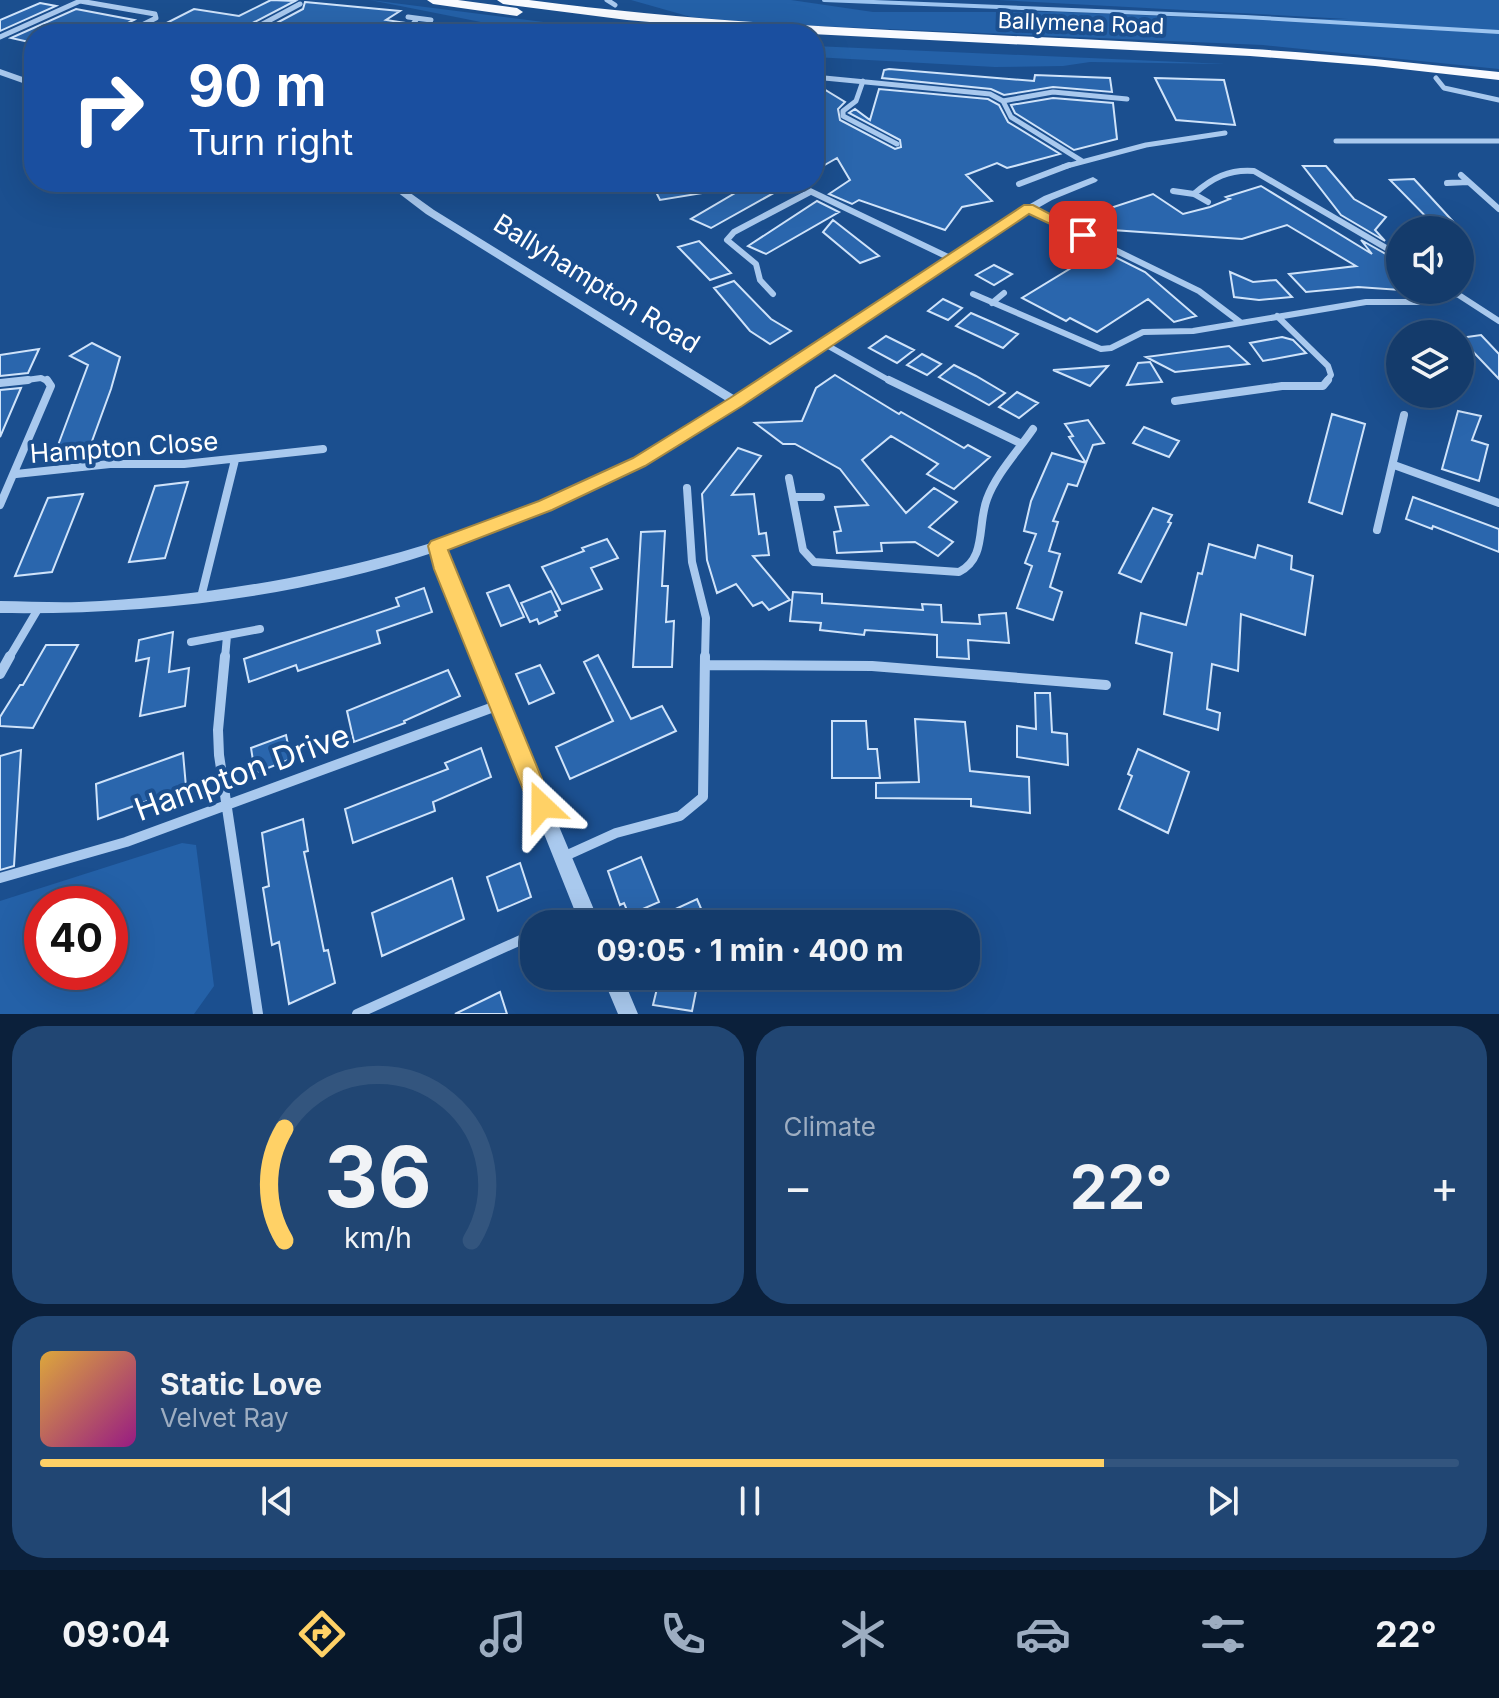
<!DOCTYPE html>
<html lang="en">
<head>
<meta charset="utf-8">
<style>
  :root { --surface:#143b6b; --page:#214673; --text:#f1f3f6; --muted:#9dadc1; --line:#33557e; --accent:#ffd166 }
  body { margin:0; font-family:Inter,sans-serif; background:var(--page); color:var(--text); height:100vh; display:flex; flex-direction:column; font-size:30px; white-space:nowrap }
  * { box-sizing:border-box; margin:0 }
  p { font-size:26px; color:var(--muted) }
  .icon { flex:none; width:44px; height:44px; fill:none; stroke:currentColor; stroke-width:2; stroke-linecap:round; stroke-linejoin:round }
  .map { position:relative; height:1014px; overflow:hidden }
  .sheet { display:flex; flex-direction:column; gap:12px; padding:12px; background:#0b203b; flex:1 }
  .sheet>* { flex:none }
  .banner { position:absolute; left:24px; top:24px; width:800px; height:168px; border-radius:32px; box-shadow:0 8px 32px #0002,0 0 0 2px var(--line); background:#1a4fa0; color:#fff; overflow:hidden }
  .controls { position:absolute; left:1386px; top:216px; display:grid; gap:16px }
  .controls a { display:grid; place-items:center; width:88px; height:88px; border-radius:50%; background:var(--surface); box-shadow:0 8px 32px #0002,0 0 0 2px var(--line); font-size:40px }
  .speed { position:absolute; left:24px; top:886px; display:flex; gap:16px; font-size:40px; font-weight:700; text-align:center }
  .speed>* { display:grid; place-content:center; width:104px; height:104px; border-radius:50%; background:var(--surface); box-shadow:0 8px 32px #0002,0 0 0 2px var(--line); line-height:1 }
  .speed .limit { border:12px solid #d22; background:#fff; color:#111 }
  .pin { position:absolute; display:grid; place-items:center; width:68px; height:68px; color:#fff; margin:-34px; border-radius:16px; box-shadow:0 4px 12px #0006 }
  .me { position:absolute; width:88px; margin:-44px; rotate:337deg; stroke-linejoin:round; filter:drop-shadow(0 0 6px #0008) }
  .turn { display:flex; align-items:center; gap:28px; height:168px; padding:0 32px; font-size:36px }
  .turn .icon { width:104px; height:104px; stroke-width:2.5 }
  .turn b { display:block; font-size:56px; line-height:68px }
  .big { font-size:60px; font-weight:700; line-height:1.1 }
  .sheet .tile { flex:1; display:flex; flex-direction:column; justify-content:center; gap:12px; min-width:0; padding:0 28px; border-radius:32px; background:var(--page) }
  .sheet .dial { align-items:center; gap:0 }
  .dial svg { height:208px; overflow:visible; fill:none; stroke:var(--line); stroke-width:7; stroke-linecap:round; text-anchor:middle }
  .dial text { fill:var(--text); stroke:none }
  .song { display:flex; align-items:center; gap:24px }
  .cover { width:96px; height:96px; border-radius:12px; background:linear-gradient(135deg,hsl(40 70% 55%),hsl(310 70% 35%)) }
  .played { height:8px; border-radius:4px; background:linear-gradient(90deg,var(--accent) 75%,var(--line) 75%) }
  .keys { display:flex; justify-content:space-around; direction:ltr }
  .heat { display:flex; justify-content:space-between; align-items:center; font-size:44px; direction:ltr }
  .sheet .tiles { flex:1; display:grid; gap:12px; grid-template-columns:1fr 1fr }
  .tile:last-child { grid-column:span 2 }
  .trip { position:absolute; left:520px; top:910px; width:460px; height:80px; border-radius:32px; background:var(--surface); box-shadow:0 8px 32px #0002,0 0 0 2px var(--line); font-weight:700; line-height:80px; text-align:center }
  .tab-bar { display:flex; height:128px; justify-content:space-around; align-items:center; background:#08182b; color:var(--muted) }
  .tab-bar .icon { width:56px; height:56px }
  .tab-bar .on { color:var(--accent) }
  .tab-bar b { font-size:36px; color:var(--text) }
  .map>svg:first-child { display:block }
</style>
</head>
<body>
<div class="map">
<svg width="1499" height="1014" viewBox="0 0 1499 1014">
  <rect width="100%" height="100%" fill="#1b4f8f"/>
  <!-- green -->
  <path fill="#2461a8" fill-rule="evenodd" d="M 370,0 L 638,34 L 568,34 L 501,26 Z
    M 631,0 L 791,0 L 873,12 L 1063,12 L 1233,19 L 1348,19 L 998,0 L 1499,0 L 1499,69 L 1263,45 L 771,24 L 691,17 Z
    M 814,46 L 1226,64 L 1090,62 L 1063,66 L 995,67 L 814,57 Z
    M 182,843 L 196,845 L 214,986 L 194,1014 L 0,1014 L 0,901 ZM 110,904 L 110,972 L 42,972 L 42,904 Z"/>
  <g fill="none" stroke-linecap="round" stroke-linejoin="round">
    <!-- stream -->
    <path stroke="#9cc4f0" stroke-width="4" d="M 824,0 L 1245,17 L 1499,32"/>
  </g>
  <!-- building -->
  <path fill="#2a66ad" stroke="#cfe3fa" stroke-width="2" d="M 271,0 L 295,1 L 241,29 L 239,34 L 145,34 L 194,9 L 239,16 Z
    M 305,2 L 400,11 L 386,20 L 406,23 L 400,34 L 360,34 L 350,30 L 346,34 L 256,34 L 303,9 Z
    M 40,3 L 56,6 L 0,31 L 0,20 Z
    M 76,9 L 134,20 L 105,34 L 34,34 L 34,40 L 29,42 L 11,38 Z
    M 889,69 L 1034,81 L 1035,75 L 1110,78 L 1112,92 L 1053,87 L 1004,95 L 991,89 L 882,78 L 884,70 Z
    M 1155,78 L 1224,80 L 1235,125 L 1176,120 Z
    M 814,83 L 845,102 L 838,109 L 840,120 L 895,149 L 901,147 L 900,140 L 849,113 L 855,109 L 870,120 L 879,89 L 988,99 L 999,105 L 1008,122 L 1060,154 L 1007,168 L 997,163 L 966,175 L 992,201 L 962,207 L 945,230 L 859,200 L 852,204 L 829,194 L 850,180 L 837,158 L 814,171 Z
    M 1053,98 L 1113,103 L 1117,139 L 1074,150 L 1015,113 L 1011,105 Z
    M 1303,166 L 1326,166 L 1354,199 L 1386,217 L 1375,230 L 1385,241 L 1341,215 Z
    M 1414,179 L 1460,229 L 1458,230 L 1439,230 L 1390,180 Z
    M 651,182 L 709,182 L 709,192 L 660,200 Z
    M 754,182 L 762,182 L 779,190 L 711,228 L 691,219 Z
    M 1261,186 L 1372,254 L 1361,240 L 1400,262 L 1400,290 L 1358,287 L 1306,292 L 1289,274 L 1356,266 L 1287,225 L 1242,239 L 1112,230 L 1086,216 L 1153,194 L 1183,214 L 1210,207 L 1230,199 L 1226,197 Z
    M 817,201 L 839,212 L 766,254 L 748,246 Z
    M 833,220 L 879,256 L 860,263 L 823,232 Z
    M 699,241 L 731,273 L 710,280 L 678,247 Z
    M 1093,246 L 1145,272 L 1196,316 L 1174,322 L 1148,299 L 1097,332 L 1070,318 L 1066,321 L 1022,298 L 1071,268 L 1064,264 Z
    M 994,265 L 1012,274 L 994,285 L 976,275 Z
    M 1230,272 L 1253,282 L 1276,280 L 1292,297 L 1259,300 L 1234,297 Z
    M 734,281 L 771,319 L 791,331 L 770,344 L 750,331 L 714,288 Z
    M 943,299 L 962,308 L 948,320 L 928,311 Z
    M 971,313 L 994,323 L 1018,334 L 1003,348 L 956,326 Z
    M 1481,335 L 1499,354 L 1499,379 L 1460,338 Z
    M 886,336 L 914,350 L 897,363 L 869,348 Z
    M 1282,337 L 1293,340 L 1306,353 L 1263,361 L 1250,343 Z
    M 92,343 L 120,357 L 111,389 L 88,452 L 54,456 L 88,365 L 70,356 Z
    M 1229,346 L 1249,364 L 1175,372 L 1146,357 Z
    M 39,349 L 28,373 L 0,376 L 0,355 Z
    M 922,354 L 941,364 L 927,375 L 907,365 Z
    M 1150,362 L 1162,382 L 1127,385 L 1138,363 Z
    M 954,365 L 976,376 L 1005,393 L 989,405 L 939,377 Z
    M 1108,366 L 1090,386 L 1053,370 Z
    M 835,375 L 899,414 L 901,412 L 964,448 L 968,445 L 990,457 L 954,489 L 927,474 L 938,464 L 891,436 L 862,460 L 906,513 L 934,488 L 957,502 L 929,527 L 953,542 L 938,556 L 915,542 L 881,543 L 882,551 L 837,553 L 834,532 L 841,531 L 835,507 L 868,505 L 840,469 L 795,444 L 783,444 L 755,423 L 802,421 L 816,388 Z
    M 21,388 L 0,437 L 0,390 Z
    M 1017,392 L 1038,403 L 1019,418 L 999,407 Z
    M 1458,411 L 1481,416 L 1472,440 L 1488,445 L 1479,481 L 1442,469 Z
    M 1332,414 L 1365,424 L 1342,514 L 1309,502 Z
    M 1088,420 L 1104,443 L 1093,445 L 1086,463 L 1069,437 L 1073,436 L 1065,424 Z
    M 1144,427 L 1179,441 L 1169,457 L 1133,443 Z
    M 738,448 L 761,456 L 732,495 L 754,494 L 759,534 L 766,533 L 769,555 L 753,556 L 790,600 L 769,610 L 762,602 L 753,606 L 736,584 L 717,593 L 707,560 L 702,494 Z
    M 1052,453 L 1086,463 L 1077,486 L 1068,484 L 1053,521 L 1058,522 L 1049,551 L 1060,554 L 1050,587 L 1062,592 L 1053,620 L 1017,608 L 1032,566 L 1025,563 L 1036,534 L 1024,531 L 1031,501 Z
    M 188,482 L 165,558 L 129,562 L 155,486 Z
    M 83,494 L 52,572 L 15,576 L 48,498 Z
    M 1413,497 L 1499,529 L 1499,552 L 1433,526 L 1432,529 L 1406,519 Z
    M 1153,508 L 1172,515 L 1168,522 L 1171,523 L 1141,582 L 1119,573 Z
    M 665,531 L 662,586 L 668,586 L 666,622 L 674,621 L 672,667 L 633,667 L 641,532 Z
    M 607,539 L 618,558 L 591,568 L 602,589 L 562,604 L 542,567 L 584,551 L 582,548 Z
    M 1209,544 L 1255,558 L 1258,545 L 1292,556 L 1291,569 L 1313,576 L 1305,635 L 1241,614 L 1238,671 L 1212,664 L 1207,709 L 1220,713 L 1218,730 L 1164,714 L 1172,653 L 1136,643 L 1141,613 L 1186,625 L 1198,573 L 1202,574 Z
    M 509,585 L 524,617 L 501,626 L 487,593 Z
    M 424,588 L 432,612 L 377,631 L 380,643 L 298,671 L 296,665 L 249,682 L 244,659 L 399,606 L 396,598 Z
    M 551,591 L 560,610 L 555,612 L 557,616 L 539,624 L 537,619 L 530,622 L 521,603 Z
    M 793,592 L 822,594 L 822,603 L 923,610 L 922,604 L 941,605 L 942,622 L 980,624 L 979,615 L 1006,613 L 1009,643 L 968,640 L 969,659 L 937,657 L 937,635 L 865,630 L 864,635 L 820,630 L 821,623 L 790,621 Z
    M 173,632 L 169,672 L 189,668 L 185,706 L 140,716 L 149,658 L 136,661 L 139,640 Z
    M 46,645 L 78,645 L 33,728 L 0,726 L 0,717 L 20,685 L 23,685 Z
    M 598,655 L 631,719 L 662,706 L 676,731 L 570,779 L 556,747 L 613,721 L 584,662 Z
    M 540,665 L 554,693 L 529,704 L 516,674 Z
    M 448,670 L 460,696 L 404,721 L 405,723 L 354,742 L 347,711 Z
    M 1035,693 L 1050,693 L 1052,732 L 1067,734 L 1068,765 L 1017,757 L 1017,726 L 1036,729 Z
    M 915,719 L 965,722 L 970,771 L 1029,777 L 1030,813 L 971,806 L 971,799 L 876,798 L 876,783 L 919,782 Z
    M 832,721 L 866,721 L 868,749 L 877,749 L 880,778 L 832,778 Z
    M 286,735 L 291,759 L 255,773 L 251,748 Z
    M 481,748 L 491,777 L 433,802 L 435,811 L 353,843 L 345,809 L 448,769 L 445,763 Z
    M 1138,749 L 1189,772 L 1168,833 L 1119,809 L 1132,776 L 1128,774 Z
    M 21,750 L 14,866 L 0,870 L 0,756 Z
    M 183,753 L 186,787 L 98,819 L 96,784 Z
    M 303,819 L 308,851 L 304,852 L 324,951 L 328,950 L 335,983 L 289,1004 L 279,942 L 272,945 L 263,888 L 269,886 L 262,833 Z
    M 641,857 L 659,902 L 629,915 L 624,903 L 620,905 L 608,871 Z
    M 520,863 L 531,897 L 498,911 L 487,877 Z
    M 452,878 L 464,919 L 382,956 L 372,913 Z
    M 697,899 L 705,918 L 692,924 L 643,924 Z
    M 660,976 L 699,976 L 692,1011 L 653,1005 Z
    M 500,992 L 507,1014 L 455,1014 Z"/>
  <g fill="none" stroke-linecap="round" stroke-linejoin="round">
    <!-- minor-far3 -->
    <path stroke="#a9c9ee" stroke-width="5" d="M 607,0 L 615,5
      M 408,17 L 431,20
      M 244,34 L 300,4
      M 405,34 L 416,20
      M 0,37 L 80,1 L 155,14 L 156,18 L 124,34
      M 814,77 L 990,94 L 1003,101 L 1011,117 L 1082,161
      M 1436,78 L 1444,88 L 1499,100
      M 863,81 L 856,101 L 843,111 L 843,116 L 897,144
      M 1003,101 L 1053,92 L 1127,99
      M 1336,141 L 1499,141
      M 1063,167 L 1146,145 L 1225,133"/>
    <!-- minor-far2 -->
    <path stroke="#a9c9ee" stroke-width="6" d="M 1461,175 L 1499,209
      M 791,182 L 950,258
      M 1447,183 L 1468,182
      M 1019,184 L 1069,165
      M 1173,191 L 1194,194 L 1208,202
      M 1194,194 C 1212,178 1229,169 1254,171 L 1400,256
      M 1029,208 L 1199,291 L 1240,322
      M 1451,290 L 1499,321
      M 773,294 L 760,280 L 756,264 L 727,240 L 734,232 L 810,192
      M 973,294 L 1101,349 L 1111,348 L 1143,332 L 1193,331 L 1366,302 L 1420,302 L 1458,294
      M 992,303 L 1004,293
      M 1277,316 L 1328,366 L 1331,375 L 1326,382
      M 823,343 L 892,382
      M 12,382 L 41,378 L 49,382"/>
    <!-- minor-far1 -->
    <path stroke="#a9c9ee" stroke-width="8" d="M 889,380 L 1022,444
      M 0,383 L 28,380
      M 1175,401 L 1282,386 L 1323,386 L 1328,380
      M 1394,465 L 1499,503
      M 16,474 L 110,464 L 184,464 L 323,449
      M 789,478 L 803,550 L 814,562 L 959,572 C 987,558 977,525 987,499 C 996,474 1018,451 1033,429
      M 687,488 L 692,562 L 706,618 L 705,658
      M 794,497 L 821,497
      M 0,505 L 51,386 L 47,380
      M 1377,530 L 1404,415
      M 201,597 L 235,460
      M 191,642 L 260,629
      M 9,658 L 38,609
      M 225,658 L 227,636"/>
    <!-- minor -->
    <path stroke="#a9c9ee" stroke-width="10" d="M 225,656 L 218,730 L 219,755 L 258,1014
      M 706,665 L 872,666 L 1106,685
      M 0,674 L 10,656
      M 563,857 L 616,833 L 680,816 L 703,797 L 705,656
      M 0,878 L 126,842 L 499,705
      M 557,924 L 584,912
      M 357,1014 L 534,934"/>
    <!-- tertiary -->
    <path fill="#a9c9ee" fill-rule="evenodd" d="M 0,69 L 34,81 L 34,87 L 0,75 Z
      M 1093,177 L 1098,180 L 1096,182 L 1052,200 L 1008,225 C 887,304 772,393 647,463 C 583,499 514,525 445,548 L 451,569 L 600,924 L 580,924 L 432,553 C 292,599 146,615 0,613 L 0,601 C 26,601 53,603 79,602 C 240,596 422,559 568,491 C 624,465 676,435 728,402 L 426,214 L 384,182 L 395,182 L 434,210 L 737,397 L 1000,221 L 1044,196 Z
      M 602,976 L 622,976 L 638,1014 L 618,1014 Z"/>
    <!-- trunk -->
    <path fill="#f8faff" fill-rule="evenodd" d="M 427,0 L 458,0 L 517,8 L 523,12 L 517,16 L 433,4 Z
      M 497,0 L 529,0 C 770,32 1011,32 1252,49 C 1335,54 1417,63 1499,72 L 1499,80 L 1375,66 L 1250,56 L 751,31 L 627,20 L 503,4 Z"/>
  </g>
  <!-- route -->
  <path fill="#ffd166" stroke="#a68842" stroke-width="2" d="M 1024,205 L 1033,205 L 1090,235 L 1078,237 L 1029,214 L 742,406 L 645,466 L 552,510 L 448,550 L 553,806 L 550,814 L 542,817 L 533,814 L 434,569 L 428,546 L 431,541 L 539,501 L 633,458 L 730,398 Z"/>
  <g text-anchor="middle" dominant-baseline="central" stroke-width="8" stroke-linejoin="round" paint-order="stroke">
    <!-- far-street labels -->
    <g font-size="22" fill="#fff" stroke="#1b4f8f">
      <text transform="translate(1081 23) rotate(2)">Ballymena Road</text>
    </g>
    <!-- street labels -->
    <g font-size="26" fill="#fff" stroke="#1b4f8f">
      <text transform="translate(597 283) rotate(32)">Ballyhampton Road</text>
      <text transform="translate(124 447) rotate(-4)">Hampton Close</text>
    </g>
    <!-- near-street labels -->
    <g font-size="32" fill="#fff" stroke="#1b4f8f">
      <text transform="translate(242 772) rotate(-20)">Hampton Drive</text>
    </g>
  </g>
</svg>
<div class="controls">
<a><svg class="icon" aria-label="sound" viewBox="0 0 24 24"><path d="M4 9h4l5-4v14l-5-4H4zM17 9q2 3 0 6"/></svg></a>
<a><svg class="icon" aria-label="layers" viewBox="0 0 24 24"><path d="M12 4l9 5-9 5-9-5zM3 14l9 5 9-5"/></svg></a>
</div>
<div class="speed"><div class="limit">40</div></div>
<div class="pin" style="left:1083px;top:235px;background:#d93025"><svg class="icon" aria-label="arrive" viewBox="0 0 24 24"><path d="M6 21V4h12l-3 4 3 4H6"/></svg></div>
<svg class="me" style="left:542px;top:806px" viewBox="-20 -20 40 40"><path d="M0-17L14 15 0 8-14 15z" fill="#ffd166" stroke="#fff" stroke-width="4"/></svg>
<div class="trip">09:05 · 1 min · 400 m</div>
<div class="banner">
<div class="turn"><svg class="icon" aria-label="right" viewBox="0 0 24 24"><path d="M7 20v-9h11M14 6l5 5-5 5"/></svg><div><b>90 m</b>Turn right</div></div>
</div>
</div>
<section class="sheet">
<div class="tiles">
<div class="tile dial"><svg viewBox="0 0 100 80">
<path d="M14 69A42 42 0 1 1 86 69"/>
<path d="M14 69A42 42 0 0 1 14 26" stroke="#ffd166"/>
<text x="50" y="56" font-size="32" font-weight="700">36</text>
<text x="50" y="72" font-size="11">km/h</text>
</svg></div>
<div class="tile"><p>Climate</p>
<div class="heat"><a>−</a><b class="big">22°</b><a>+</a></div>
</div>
<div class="tile">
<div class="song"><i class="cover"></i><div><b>Static Love</b><p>Velvet Ray</p></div></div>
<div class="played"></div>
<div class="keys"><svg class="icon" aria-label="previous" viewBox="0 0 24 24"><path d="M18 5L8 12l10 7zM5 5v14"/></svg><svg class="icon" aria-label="pause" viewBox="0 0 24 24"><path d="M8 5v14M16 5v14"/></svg><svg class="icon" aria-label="next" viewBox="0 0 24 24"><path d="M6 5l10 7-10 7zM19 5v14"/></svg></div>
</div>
</div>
</section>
<nav class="tab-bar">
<b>09:04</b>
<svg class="icon on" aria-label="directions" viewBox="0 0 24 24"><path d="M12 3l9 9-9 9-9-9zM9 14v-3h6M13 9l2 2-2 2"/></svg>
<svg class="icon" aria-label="music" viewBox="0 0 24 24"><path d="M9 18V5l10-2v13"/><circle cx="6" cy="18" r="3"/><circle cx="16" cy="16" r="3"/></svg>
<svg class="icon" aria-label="phone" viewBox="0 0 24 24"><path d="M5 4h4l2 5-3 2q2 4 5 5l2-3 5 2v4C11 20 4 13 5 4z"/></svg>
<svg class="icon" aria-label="climate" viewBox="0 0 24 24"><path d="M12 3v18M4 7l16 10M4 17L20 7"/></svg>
<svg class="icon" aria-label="car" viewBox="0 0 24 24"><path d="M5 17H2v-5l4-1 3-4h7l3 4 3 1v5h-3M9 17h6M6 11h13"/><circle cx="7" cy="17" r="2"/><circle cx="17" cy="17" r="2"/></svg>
<svg class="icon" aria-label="filters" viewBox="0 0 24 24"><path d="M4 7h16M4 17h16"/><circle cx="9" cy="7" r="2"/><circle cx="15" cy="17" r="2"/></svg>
<b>22°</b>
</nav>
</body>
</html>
